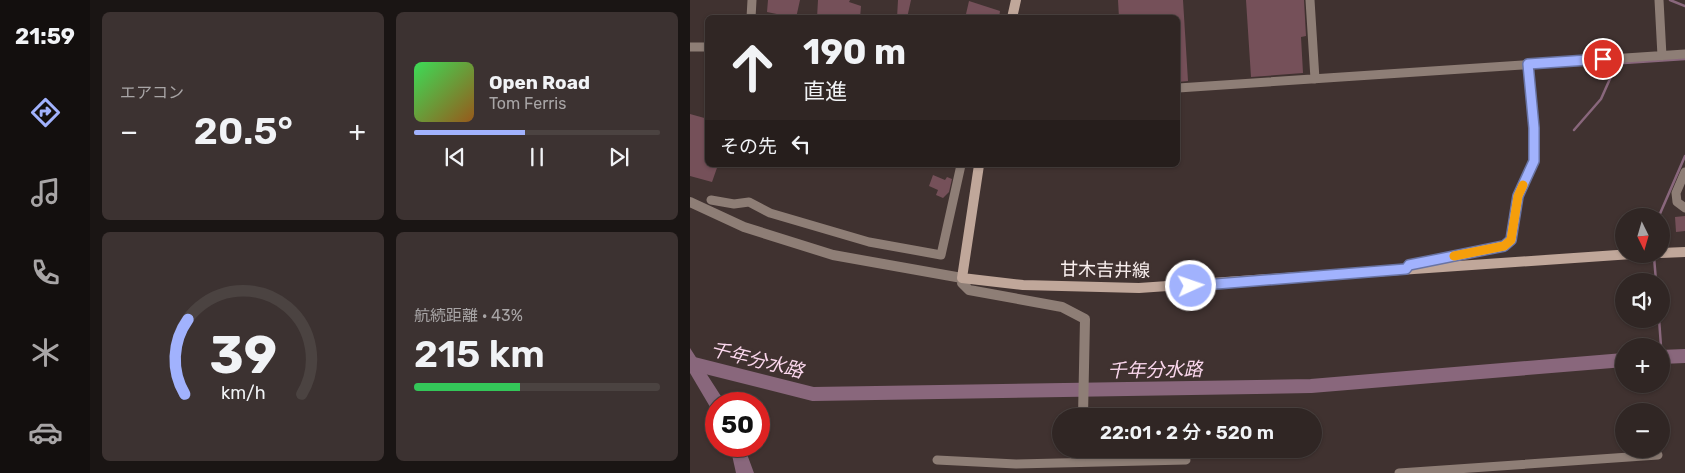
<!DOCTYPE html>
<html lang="ja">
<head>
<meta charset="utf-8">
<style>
  :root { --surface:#302624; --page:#3c3231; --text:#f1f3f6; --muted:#a8a5a6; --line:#4b4341; --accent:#a1b2fd }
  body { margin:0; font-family:Rubik,"Noto Sans JP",sans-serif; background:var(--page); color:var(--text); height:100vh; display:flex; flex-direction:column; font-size:19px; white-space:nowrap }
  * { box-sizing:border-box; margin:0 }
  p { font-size:16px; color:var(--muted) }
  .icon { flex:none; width:28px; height:28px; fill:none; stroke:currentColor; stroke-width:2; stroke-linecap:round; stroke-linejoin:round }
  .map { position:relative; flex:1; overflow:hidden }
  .panel { display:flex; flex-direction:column; gap:12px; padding:12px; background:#1a1514; width:600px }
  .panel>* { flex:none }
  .guide { position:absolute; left:15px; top:15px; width:475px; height:152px; border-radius:8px; box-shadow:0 1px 4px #0004,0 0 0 1px var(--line); background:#302624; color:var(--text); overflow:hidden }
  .needle { width:32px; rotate:175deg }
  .fabs { position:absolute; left:925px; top:208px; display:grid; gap:10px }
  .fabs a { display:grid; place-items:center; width:55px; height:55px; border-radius:50%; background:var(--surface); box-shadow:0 1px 4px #0004,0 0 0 1px var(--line); font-size:25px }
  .speed { position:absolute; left:15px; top:392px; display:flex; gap:10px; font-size:25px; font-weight:700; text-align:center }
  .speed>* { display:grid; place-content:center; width:65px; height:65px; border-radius:50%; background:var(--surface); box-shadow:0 1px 4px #0004,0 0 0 1px var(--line); line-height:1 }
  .speed .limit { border:8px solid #d22; background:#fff; color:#111 }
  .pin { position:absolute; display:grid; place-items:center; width:42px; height:42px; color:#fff; margin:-21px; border:2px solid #fff; border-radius:50%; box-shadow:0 1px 5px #0007 }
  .me { position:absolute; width:55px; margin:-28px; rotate:87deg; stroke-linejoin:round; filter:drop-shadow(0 0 4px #0008) }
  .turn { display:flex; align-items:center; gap:18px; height:105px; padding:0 15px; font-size:22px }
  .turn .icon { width:65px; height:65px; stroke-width:2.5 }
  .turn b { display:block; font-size:35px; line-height:42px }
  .then { display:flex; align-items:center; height:48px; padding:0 15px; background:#0003; gap:10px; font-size:19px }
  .big { font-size:38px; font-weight:600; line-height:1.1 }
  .panel .widget { flex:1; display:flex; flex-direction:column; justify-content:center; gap:8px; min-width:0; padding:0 18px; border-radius:8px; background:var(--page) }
  .panel .dial { align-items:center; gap:0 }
  .dial svg { height:130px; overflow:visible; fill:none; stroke:var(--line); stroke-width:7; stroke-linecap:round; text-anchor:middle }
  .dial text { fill:var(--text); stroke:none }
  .song { display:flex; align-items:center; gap:15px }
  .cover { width:60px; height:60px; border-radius:8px; background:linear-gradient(135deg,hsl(130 70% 55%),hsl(30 70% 35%)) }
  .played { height:5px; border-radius:2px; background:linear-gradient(90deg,var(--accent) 45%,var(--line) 45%) }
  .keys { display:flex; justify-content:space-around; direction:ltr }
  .heat { display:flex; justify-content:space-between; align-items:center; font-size:28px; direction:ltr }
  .charge { height:8px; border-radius:4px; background:linear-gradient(90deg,#34c759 43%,var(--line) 0) }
  .panel .tiles { flex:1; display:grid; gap:12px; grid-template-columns:repeat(2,1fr) }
  .trip { position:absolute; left:362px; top:408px; width:270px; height:50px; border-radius:25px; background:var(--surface); box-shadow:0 1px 4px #0004,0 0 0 1px var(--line); font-weight:600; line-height:50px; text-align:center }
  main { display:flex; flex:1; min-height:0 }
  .dock { display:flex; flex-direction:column; width:90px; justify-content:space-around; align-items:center; background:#130f0e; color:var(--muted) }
  .dock .icon { width:35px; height:35px }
  .dock .selected { color:var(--accent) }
  .dock b { font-size:22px; color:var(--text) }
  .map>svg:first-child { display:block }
</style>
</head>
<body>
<main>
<nav class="dock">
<b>21:59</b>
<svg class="icon selected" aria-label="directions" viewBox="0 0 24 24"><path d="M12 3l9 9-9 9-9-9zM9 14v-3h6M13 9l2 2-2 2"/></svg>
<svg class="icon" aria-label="music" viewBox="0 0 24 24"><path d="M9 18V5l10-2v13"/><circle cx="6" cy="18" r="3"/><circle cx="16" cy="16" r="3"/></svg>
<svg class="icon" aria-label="phone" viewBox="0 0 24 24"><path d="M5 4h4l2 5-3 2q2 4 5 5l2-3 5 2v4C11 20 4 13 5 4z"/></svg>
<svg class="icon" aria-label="climate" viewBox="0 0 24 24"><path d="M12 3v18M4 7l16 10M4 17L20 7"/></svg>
<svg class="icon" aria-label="car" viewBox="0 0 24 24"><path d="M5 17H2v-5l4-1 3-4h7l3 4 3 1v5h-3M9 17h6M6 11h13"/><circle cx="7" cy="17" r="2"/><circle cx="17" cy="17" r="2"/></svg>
</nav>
<section class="panel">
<div class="tiles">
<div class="widget"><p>エアコン</p>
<div class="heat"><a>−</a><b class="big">20.5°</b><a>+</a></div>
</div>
<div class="widget">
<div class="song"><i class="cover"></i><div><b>Open Road</b><p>Tom Ferris</p></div></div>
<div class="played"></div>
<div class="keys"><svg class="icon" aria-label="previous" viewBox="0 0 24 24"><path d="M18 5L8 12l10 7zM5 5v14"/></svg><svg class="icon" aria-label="pause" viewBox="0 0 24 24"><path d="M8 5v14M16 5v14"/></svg><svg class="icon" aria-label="next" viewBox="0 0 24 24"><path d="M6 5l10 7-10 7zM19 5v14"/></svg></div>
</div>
<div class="widget dial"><svg viewBox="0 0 100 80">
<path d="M14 69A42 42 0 1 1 86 69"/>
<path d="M14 69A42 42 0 0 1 16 23" stroke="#a1b2fd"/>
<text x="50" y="56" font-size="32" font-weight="700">39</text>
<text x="50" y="72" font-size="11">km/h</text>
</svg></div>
<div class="widget"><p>航続距離 · 43%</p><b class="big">215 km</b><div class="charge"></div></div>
</div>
</section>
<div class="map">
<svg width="995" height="473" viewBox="0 0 995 473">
  <rect width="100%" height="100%" fill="#403230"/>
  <!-- water -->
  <path fill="#89677c" d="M 0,348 L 36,404 L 26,404 L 26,417 L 0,373 Z
    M 40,446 L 54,446 L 64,473 L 46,473 Z"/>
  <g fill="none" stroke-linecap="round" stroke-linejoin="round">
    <!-- stream -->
    <path stroke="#89677c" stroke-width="2.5" d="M 980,0 L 995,6
      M 934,63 L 995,59
      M 884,130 L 911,99 L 927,63
      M 969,216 L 995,156
      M 964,257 L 966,281
      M 969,319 L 971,346
      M 971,352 L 972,357"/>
    <!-- river -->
    <path stroke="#89677c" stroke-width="14" d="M 971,357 L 995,356
      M 0,363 L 123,394 L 621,386 L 934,360"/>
  </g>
  <!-- building -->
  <path fill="#755059" d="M 78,0 L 110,0 L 106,18 L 77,12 Z
    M 128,0 L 160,0 L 159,2 L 171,6 L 170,18 L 127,18 Z
    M 208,0 L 221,0 L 217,18 L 207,18 Z
    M 428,0 L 493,0 L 498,81 L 488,82 L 488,18 L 429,18 Z
    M 556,0 L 614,0 L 616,36 L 611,37 L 613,73 L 561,77 Z
    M 279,1 L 310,11 L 309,18 L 286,18 L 276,14 Z
    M 0,114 L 18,119 L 18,165 L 28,165 L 22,182 L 0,176 Z
    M 243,175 L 255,180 L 257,177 L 262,179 L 259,192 L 253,198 L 246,195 L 248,190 L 239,186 Z
    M 995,216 L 995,231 L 986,232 L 985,217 Z"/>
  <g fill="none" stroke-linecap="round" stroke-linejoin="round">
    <!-- minor -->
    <path stroke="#8e7e76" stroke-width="9" d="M 620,0 L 625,79
      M 969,0 L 972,56
      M 61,18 L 62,0
      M 0,47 L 18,47
      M 488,88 L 995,54
      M 995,172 L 986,193 L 987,202 L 995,208
      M 21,200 L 44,204 L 59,202 L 80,213 L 179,242 L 251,255 L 271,165
      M 716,269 L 719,265 L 814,246 L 821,240 L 828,196 L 844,161 L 844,128 L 838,64
      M 247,460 L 326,464 L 496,460
      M 709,473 L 968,455"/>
    <!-- tertiary -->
    <path stroke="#8e7e76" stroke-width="10" d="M 0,202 L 54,227 L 143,255 L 272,278 L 272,283 L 279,290 L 372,307 L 395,319 L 393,416
      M 390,462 L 391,449"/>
    <!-- secondary -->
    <path stroke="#c0a79a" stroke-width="10" d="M 322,18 L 326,0
      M 289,165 L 272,278 L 333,285 L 449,288 L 942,254
      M 971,253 L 995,252"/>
  </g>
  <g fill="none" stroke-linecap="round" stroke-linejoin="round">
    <!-- route casing -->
    <g stroke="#6974a4" stroke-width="12">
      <path id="route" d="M 501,286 L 716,269 L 719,265 L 814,246 L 821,240 L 828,196 L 844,161 L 844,128 L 838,64 L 913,59"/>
    </g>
    <!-- route -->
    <use href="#route" stroke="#a1b2fd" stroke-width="9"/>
    <!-- slow -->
    <path stroke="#f59e0b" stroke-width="9" d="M 764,256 L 814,246 L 821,240 L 828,196 L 833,185"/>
  </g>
  <g text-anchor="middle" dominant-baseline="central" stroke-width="5" stroke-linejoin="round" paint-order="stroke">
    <!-- street labels -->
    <g font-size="18" fill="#fbf1f0" stroke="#403230">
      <text transform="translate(415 270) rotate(1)">甘木吉井線</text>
    </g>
    <!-- water labels -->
    <g font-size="19" font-style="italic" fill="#fbd7ed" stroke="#403230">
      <text transform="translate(67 360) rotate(14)">千年分水路</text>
      <text transform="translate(465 370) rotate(-1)">千年分水路</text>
    </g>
  </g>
</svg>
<div class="fabs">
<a><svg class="needle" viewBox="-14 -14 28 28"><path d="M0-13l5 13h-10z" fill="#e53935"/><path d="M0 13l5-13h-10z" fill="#a8a5a6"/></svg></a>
<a><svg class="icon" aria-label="sound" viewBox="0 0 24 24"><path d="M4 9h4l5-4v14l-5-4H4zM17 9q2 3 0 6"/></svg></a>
<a>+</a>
<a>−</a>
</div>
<div class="speed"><div class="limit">50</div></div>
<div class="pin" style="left:913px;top:59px;background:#d93025"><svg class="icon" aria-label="arrive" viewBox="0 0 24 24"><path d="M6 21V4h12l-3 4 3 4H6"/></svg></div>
<svg class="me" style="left:501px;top:286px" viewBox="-20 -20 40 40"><circle r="17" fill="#a1b2fd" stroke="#fff" stroke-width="3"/><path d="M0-11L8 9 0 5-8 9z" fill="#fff"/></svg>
<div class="trip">22:01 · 2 分 · 520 m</div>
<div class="guide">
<div class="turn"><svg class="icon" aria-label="ahead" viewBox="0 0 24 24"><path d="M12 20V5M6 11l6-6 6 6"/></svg><div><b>190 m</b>直進</div></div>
<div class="then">その先<svg class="icon" aria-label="left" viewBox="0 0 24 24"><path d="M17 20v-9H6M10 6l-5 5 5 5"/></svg></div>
</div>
</div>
</main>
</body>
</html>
